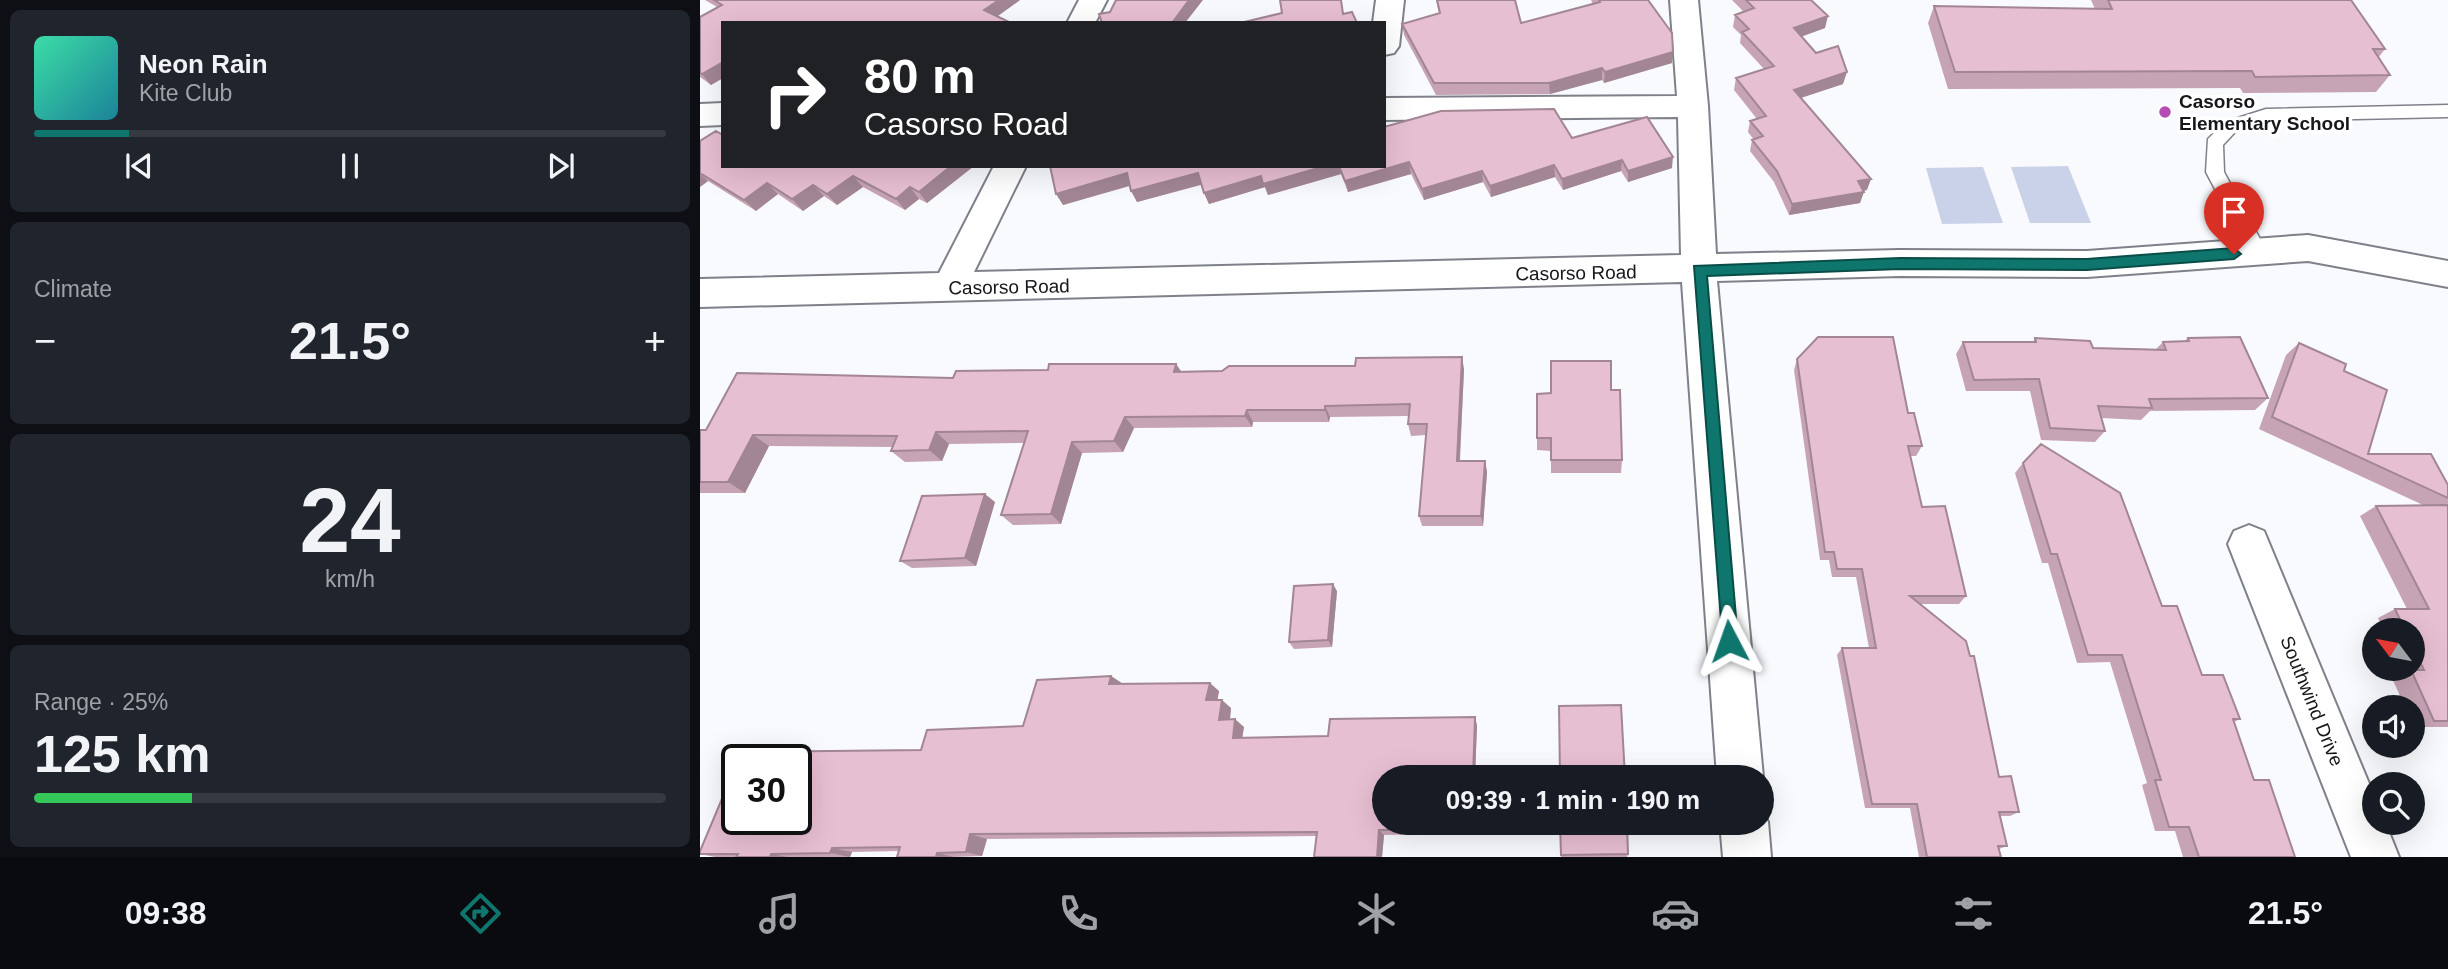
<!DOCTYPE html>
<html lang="en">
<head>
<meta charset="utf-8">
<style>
  :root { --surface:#171b24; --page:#20242c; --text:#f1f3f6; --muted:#9ea1a6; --line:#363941; --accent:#0f766e }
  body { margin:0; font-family:Helvetica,sans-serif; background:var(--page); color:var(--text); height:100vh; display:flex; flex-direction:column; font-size:26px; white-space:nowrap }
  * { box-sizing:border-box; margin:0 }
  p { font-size:23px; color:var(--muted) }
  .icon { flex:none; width:38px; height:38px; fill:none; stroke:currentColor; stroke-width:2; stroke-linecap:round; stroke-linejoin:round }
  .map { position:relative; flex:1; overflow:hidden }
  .panel { display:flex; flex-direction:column; gap:10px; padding:10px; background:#0d0f14; width:700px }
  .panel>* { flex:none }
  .hud { position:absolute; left:21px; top:21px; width:665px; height:147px; border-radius:0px; box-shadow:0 7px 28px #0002; background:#202124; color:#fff; overflow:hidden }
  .needle { width:46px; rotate:302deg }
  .fabs { position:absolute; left:1662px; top:618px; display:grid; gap:14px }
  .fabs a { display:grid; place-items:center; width:63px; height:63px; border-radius:50%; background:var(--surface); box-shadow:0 7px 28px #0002; font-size:35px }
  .speed { position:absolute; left:21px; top:744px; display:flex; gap:14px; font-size:35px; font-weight:700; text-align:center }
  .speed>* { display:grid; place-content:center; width:91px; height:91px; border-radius:50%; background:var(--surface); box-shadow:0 7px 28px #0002; line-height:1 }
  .speed .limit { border:4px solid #111; border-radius:10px; background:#fff; color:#111 }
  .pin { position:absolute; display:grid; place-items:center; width:60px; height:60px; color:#fff; margin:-72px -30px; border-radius:50% 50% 50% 0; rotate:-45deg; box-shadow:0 0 7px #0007 }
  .pin .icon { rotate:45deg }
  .me { position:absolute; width:77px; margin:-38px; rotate:356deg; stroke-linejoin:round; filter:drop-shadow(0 0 5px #0008) }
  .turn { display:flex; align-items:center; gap:24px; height:147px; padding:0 28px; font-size:32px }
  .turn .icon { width:91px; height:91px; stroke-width:2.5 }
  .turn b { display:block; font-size:49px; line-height:60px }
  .big { font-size:52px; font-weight:600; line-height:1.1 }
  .panel .widget { flex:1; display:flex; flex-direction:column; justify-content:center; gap:10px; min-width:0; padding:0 24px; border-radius:10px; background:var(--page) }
  .panel .dial { align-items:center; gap:0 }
  .dial b { font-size:91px; line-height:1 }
  .song { display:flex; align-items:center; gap:21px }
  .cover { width:84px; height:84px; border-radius:10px; background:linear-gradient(135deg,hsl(160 70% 55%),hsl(190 70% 35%)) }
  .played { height:7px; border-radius:4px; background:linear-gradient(90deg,var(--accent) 15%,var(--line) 15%) }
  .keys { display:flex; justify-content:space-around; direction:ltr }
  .heat { display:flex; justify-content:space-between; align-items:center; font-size:38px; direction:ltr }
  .charge { height:10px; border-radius:5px; background:linear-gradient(90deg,#34c759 25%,var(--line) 0) }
  .trip { position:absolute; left:672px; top:765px; width:402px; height:70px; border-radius:35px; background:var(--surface); box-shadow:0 7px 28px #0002; font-weight:600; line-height:70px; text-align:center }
  .dock { display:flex; height:112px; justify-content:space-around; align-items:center; background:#090b0e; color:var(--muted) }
  .dock .icon { width:49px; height:49px }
  .dock .active { color:var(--accent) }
  .dock b { font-size:32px; color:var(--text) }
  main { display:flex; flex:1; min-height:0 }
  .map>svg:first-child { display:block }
</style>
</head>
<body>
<main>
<section class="panel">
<div class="widget">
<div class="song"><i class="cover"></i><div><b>Neon Rain</b><p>Kite Club</p></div></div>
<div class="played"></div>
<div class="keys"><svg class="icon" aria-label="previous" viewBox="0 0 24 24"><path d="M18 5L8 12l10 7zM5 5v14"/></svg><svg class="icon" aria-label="pause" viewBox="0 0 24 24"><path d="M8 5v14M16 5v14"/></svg><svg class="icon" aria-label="next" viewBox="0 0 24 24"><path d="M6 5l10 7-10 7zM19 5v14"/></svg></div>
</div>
<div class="widget"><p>Climate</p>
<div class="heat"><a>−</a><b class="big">21.5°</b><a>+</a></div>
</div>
<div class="widget dial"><b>24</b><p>km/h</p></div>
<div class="widget"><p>Range · 25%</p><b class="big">125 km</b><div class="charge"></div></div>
</section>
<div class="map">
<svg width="1748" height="857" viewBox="0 0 1748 857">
  <rect width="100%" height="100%" fill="#f9fafe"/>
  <!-- green -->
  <path fill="#cad2ea" d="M 1368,166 L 1391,223 L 1330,223 L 1311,167 Z
    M 1283,167 L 1303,223 L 1242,224 L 1226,168 Z"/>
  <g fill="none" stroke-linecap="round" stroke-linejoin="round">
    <!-- service casing -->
    <g stroke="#7e818a" stroke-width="3">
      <path id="service" d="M 1748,105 L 1748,117 L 1567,121 L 1537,130 L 1523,145 L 1524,172 L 1567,252 L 1558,259 L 1551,257 L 1506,172 L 1508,139 L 1525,122 L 1566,109 Z"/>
    </g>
    <!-- minor casing -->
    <g stroke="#7e818a" stroke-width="4">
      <path id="minor" d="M 379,0 L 407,0 L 395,23 L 367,23 Z
        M 676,0 L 704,0 L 699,46 L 694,53 L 684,55 L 684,23 L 673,23 Z
        M 970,0 L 998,0 L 1008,106 L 1016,254 L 1200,250 L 1387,251 L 1608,235 L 1748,261 L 1748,287 L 1608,261 L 1387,277 L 1200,276 L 1017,281 L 1063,777 L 1062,780 L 1062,777 L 1017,777 L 982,282 L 0,307 L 0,279 L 239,273 L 294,166 L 326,166 L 274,272 L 981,255 L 978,117 L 684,120 L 684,98 L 977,96 Z
        M 23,103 L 23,125 L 0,126 L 0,104 Z
        M 1549,525 L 1564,531 L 1675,798 L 1675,822 L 1685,822 L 1699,857 L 1651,857 L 1528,544 L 1534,531 Z
        M 1062,808 L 1068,822 L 1071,857 L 1023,857 L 1020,822 L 1062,822 Z"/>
    </g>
    <!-- service -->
    <use href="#service" fill="#fff" fill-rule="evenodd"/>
    <!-- minor -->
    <use href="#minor" fill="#fff" fill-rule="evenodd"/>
  </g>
  <!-- wall -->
  <path fill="#c7a4b5" d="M 5,0 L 320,0 L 297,16 L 23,23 L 23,78 L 11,85 L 0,77 L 0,17 L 17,7 Z
    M 736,0 L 815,0 L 821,23 L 893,4 L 891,0 L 948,0 L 972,63 L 904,83 L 902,80 L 850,94 L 736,95 L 704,35 L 702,24 L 739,13 Z
    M 1032,0 L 1111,0 L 1125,28 L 1101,37 L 1143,84 L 1101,98 L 1167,190 L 1163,191 L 1160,203 L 1089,215 L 1074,182 L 1050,151 L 1052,140 L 1054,140 L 1048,132 L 1050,121 L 1057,119 L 1034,90 L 1036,78 L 1064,69 L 1040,43 L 1041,35 L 1033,27 L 1035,15 L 1044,12 Z
    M 1391,0 L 1651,0 L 1685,49 L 1678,58 L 1690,75 L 1676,92 L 1543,93 L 1540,88 L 1248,89 L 1228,23 L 1234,6 L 1395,9 Z
    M 872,138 L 972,168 L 928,182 L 921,171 L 863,190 L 855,177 L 791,197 L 783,182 L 724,200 L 711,174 L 648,192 L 641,174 L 568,195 L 565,187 L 509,204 L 501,185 L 437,202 L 430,185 L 363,205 L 350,166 Z
    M 0,141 L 23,166 L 274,166 L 227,203 L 219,199 L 205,210 L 163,187 L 137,205 L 124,196 L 103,211 L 78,194 L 56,211 L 8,181 L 0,187 Z
    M 1335,338 L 1393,348 L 1456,349 L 1463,342 L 1484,341 L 1488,338 L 1568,398 L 1555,410 L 1450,411 L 1441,420 L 1401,418 L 1405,431 L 1395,442 L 1341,440 L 1330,391 L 1266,391 L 1256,354 L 1263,342 L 1333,342 Z
    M 1599,343 L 1644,371 L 1668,454 L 1748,485 L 1748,727 L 1714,727 L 1713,725 L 1713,707 L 1705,707 L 1692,678 L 1703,673 L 1701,668 L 1713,668 L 1713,630 L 1683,630 L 1678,618 L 1695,609 L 1707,609 L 1660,516 L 1676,506 L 1723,505 L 1559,429 L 1586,355 Z
    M 1097,359 L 1208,413 L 1222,446 L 1216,456 L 1210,456 L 1222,507 L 1266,596 L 1259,604 L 1219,604 L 1299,777 L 1319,812 L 1310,816 L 1300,816 L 1307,846 L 1299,849 L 1301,857 L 1219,857 L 1210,808 L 1165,808 L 1137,655 L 1142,648 L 1169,648 L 1156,577 L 1132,577 L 1129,560 L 1120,560 L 1094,370 Z
    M 476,364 L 481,371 L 764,369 L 760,461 L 785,461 L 787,472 L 783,526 L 722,526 L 719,516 L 726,435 L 711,436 L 708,424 L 709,416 L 630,417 L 629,422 L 553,422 L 552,427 L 434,428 L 423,452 L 382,453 L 361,524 L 313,525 L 301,515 L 324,443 L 249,444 L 242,461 L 205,462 L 191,451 L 193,447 L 69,446 L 45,493 L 0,493 L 0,430 L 6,430 L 253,378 L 348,370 Z
    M 911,390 L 922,460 L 921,473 L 851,473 L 851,451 L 837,450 L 837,438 Z
    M 1323,463 L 1462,606 L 1502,675 L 1540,719 L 1534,722 L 1554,780 L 1595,857 L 1483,857 L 1475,831 L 1455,831 L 1442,785 L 1447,783 L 1410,662 L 1377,663 L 1348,563 L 1342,563 L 1315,473 Z
    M 295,502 L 276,566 L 212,568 L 200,561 Z
    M 637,591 L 632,647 L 594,649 L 589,642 Z
    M 411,676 L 423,684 L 519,691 L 517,700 L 531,708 L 530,720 L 544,727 L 542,738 L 628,736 L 777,725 L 773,833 L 684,835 L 682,857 L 614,857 L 616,836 L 287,839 L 282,856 L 254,857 L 197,857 L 199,851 L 152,852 L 150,857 L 15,857 L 0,854 L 221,750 L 323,726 Z
    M 860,822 L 928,854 L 927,857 L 861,857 Z"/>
  <!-- shaded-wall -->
  <path fill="#a28693" d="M 299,0 L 320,0 L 291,21 L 284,10 Z
    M 489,0 L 503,0 L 485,23 L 472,23 Z
    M 1128,16 L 1125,28 L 1091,40 L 1094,28 Z
    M 973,52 L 972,63 L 904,83 L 905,72 Z
    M 23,62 L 23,78 L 11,85 L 2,74 Z
    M 902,68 L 902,80 L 850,94 L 849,83 Z
    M 1147,72 L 1143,84 L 1091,101 L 1094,90 Z
    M 973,157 L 972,168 L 928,182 L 928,171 Z
    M 922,160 L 921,171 L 863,190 L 862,179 Z
    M 709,162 L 711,174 L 648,192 L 645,181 Z
    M 854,165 L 855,177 L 791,197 L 790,186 Z
    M 251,166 L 274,166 L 227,203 L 219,192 Z
    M 625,166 L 638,166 L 641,174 L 568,195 L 565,187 L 509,204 L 504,193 L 561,176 Z
    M 782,171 L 783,182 L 724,200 L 722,189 Z
    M 427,173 L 433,185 L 363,205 L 356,194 Z
    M 498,173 L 503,184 L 437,202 L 431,191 Z
    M 0,174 L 8,181 L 0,187 Z
    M 153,176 L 163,187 L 137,205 L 127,194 Z
    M 1171,179 L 1167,190 L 1155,192 L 1158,181 Z
    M 67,183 L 78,194 L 56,211 L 44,200 Z
    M 113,185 L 124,196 L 103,211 L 92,199 Z
    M 210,187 L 219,199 L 205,210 L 196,199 Z
    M 1164,192 L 1160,203 L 1089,215 L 1092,204 Z
    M 762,357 L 764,369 L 759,472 L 757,461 Z
    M 476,364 L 484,376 L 474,372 Z
    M 625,406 L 630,417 L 629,422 L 625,410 Z
    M 547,410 L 553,422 L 552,427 L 545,416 Z
    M 425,417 L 434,428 L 423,452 L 414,441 Z
    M 236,432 L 249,444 L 242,461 L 229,450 Z
    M 53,435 L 69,446 L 45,493 L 28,482 Z
    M 372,442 L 382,453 L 361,524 L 351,514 Z
    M 785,461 L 787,472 L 783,526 L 781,516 Z
    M 285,494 L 295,502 L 276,566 L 265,558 Z
    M 633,584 L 637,591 L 632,647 L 628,640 Z
    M 411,676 L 423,684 L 409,684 Z
    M 510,683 L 519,691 L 516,708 L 506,700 Z
    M 522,700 L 531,708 L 529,727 L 519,720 Z
    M 775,717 L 777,725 L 775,777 L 773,777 Z
    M 535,719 L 544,727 L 541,745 L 533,738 Z
    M 771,822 L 774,822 L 773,833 L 771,829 Z
    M 679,830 L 684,835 L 682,857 L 677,857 Z
    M 270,834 L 287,839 L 282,856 L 266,852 Z
    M 132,848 L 152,852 L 150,857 L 130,853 Z
    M 237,853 L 254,857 L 236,857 Z
    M 71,854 L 88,857 L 70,857 Z"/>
  <!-- building -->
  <path fill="#e7bfd2" stroke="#a28693" stroke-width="2" d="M 14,0 L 299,0 L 284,10 L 311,23 L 23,23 L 23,62 L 2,74 L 0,73 L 0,17 L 22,5 Z
    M 416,0 L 489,0 L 472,23 L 402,23 L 399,14 L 410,12 Z
    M 580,0 L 641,0 L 643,14 L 652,12 L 657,23 L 540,23 L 582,13 Z
    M 737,0 L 815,0 L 821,23 L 900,2 L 899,0 L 948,0 L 972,33 L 973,52 L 905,72 L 902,68 L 849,83 L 734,83 L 702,24 L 740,13 Z
    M 1046,0 L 1111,0 L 1128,16 L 1094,28 L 1116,53 L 1138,46 L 1147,72 L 1094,90 L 1171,179 L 1158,181 L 1164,192 L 1092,204 L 1077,171 L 1052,140 L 1063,136 L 1050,121 L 1066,116 L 1036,78 L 1074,66 L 1042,32 L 1049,29 L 1035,15 L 1054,8 Z
    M 1408,0 L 1651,0 L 1685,49 L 1673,49 L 1690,75 L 1555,77 L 1552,71 L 1255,72 L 1234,6 L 1412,9 Z
    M 854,109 L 872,138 L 947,117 L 973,157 L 928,171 L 922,160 L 862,179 L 854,165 L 790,186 L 782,171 L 722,189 L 709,162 L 645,181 L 639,166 L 684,166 L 684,127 L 741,111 Z
    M 16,131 L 23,135 L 23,166 L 251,166 L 219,192 L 210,187 L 196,199 L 153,176 L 127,194 L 113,185 L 92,199 L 67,183 L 44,200 L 0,173 L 0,141 Z
    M 350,166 L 625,166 L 563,184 L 561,176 L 504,193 L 498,173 L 431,191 L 427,173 L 356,194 Z
    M 1118,337 L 1193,337 L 1208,413 L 1214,413 L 1222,446 L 1208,446 L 1222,507 L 1245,506 L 1266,596 L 1210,596 L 1266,641 L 1270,656 L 1274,656 L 1299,777 L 1311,776 L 1319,812 L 1299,812 L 1307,846 L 1298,846 L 1301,857 L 1227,857 L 1217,804 L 1172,804 L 1142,648 L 1176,648 L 1162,569 L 1137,569 L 1134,552 L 1125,552 L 1097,359 Z
    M 1540,337 L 1568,398 L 1449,399 L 1452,408 L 1398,406 L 1405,431 L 1350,428 L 1339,379 L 1274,380 L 1263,342 L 1336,342 L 1335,338 L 1390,341 L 1393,348 L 1466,350 L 1463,342 L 1489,341 L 1488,338 Z
    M 1599,343 L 1646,364 L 1644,371 L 1687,390 L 1668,454 L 1731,454 L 1748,485 L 1748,498 L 1572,417 Z
    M 762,357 L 757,461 L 785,461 L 781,516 L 719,516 L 727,424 L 708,424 L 710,404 L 625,406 L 625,410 L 547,410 L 545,416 L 425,417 L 414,441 L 372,442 L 351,514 L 301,515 L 328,431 L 236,432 L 229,450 L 191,451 L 197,436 L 53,435 L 28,482 L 0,482 L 0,430 L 6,430 L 37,373 L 253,378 L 256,371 L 348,370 L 349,364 L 476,364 L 474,372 L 522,371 L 529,366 L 655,366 L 656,358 Z
    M 851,361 L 911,361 L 911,390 L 920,390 L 922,460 L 851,460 L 851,438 L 837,438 L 837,394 L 851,393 Z
    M 1341,444 L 1420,493 L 1462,606 L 1477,606 L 1502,675 L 1523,675 L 1540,719 L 1533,719 L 1554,780 L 1569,780 L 1595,857 L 1499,857 L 1489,827 L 1469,827 L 1455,780 L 1461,780 L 1422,655 L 1388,655 L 1357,554 L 1351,554 L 1323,463 Z
    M 285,494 L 265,558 L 200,561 L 222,496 Z
    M 1748,505 L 1748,721 L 1734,721 L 1711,670 L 1724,670 L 1713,647 L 1713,630 L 1705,630 L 1695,609 L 1729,609 L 1676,506 Z
    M 633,584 L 628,640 L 589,642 L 594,586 Z
    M 411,676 L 409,684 L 510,683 L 506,700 L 522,700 L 519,720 L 535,719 L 533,738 L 628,736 L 630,719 L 775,717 L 773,777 L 684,777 L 684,822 L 771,822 L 771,829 L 679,830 L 677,857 L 614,857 L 617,832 L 270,834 L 266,852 L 237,853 L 236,857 L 197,857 L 200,847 L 132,848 L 130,853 L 71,854 L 70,857 L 36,857 L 38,854 L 0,854 L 0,851 L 37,763 L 37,819 L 96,819 L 96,760 L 38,760 L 41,752 L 221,750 L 227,730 L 323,726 L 337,680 Z
    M 921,705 L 925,777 L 860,777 L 859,706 Z
    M 860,822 L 927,822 L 928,854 L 861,855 Z"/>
  <!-- route -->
  <path fill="#0f766e" stroke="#0a4d48" stroke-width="2" d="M 1534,248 L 1541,254 L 1534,259 L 1387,270 L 1200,269 L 1007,276 L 1038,641 L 1036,647 L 1029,649 L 1023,647 L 994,266 L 1200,258 L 1387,259 Z"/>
  <!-- markers -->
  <circle fill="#b54eb2" stroke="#fff" stroke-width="2.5" cx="1465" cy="112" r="7"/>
  <g text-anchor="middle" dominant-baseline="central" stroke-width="7" stroke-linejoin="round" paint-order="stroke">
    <!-- poi labels -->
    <g font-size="19" font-weight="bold" fill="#15171a" stroke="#fff" text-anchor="start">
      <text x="1479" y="101">Casorso<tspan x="1479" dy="22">Elementary School</tspan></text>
    </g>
    <!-- street labels -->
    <g font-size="19" fill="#15171a" stroke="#fff">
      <text transform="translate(876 273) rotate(-1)">Casorso Road</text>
      <text transform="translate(309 287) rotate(-1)">Casorso Road</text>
      <text transform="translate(1612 701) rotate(68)">Southwind Drive</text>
    </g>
  </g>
</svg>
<div class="fabs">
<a><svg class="needle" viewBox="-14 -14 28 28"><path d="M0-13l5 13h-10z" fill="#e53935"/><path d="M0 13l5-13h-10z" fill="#9ea1a6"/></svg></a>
<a><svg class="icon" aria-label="sound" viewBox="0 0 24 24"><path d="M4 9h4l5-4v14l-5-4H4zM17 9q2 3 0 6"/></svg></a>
<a><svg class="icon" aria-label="search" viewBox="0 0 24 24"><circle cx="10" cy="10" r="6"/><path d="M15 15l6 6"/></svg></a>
</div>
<div class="speed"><div class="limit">30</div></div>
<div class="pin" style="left:1534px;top:254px;background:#d93025"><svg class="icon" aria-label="arrive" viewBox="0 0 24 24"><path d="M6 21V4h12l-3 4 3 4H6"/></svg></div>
<svg class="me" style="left:1029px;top:641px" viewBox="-20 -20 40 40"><path d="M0-17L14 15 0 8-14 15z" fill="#0f766e" stroke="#fff" stroke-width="4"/></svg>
<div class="trip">09:39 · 1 min · 190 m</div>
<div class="hud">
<div class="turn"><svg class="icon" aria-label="right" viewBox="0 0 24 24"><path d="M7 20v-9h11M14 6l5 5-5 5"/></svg><div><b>80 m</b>Casorso Road</div></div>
</div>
</div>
</main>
<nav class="dock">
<b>09:38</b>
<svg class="icon active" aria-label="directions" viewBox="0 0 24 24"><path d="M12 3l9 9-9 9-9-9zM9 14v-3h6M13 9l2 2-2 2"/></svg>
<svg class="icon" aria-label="music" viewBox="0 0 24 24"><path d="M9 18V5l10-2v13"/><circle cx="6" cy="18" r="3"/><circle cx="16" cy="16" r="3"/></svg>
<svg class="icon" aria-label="phone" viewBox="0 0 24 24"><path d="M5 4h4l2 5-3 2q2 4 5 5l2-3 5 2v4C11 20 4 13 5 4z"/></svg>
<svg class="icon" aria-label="climate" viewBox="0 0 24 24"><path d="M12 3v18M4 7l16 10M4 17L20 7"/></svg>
<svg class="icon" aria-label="car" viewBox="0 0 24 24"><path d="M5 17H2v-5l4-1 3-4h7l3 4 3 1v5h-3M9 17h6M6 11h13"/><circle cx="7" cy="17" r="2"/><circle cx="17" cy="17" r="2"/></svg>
<svg class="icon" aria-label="filters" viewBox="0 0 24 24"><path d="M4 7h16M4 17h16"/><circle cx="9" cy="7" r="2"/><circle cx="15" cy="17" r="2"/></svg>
<b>21.5°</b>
</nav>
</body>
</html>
